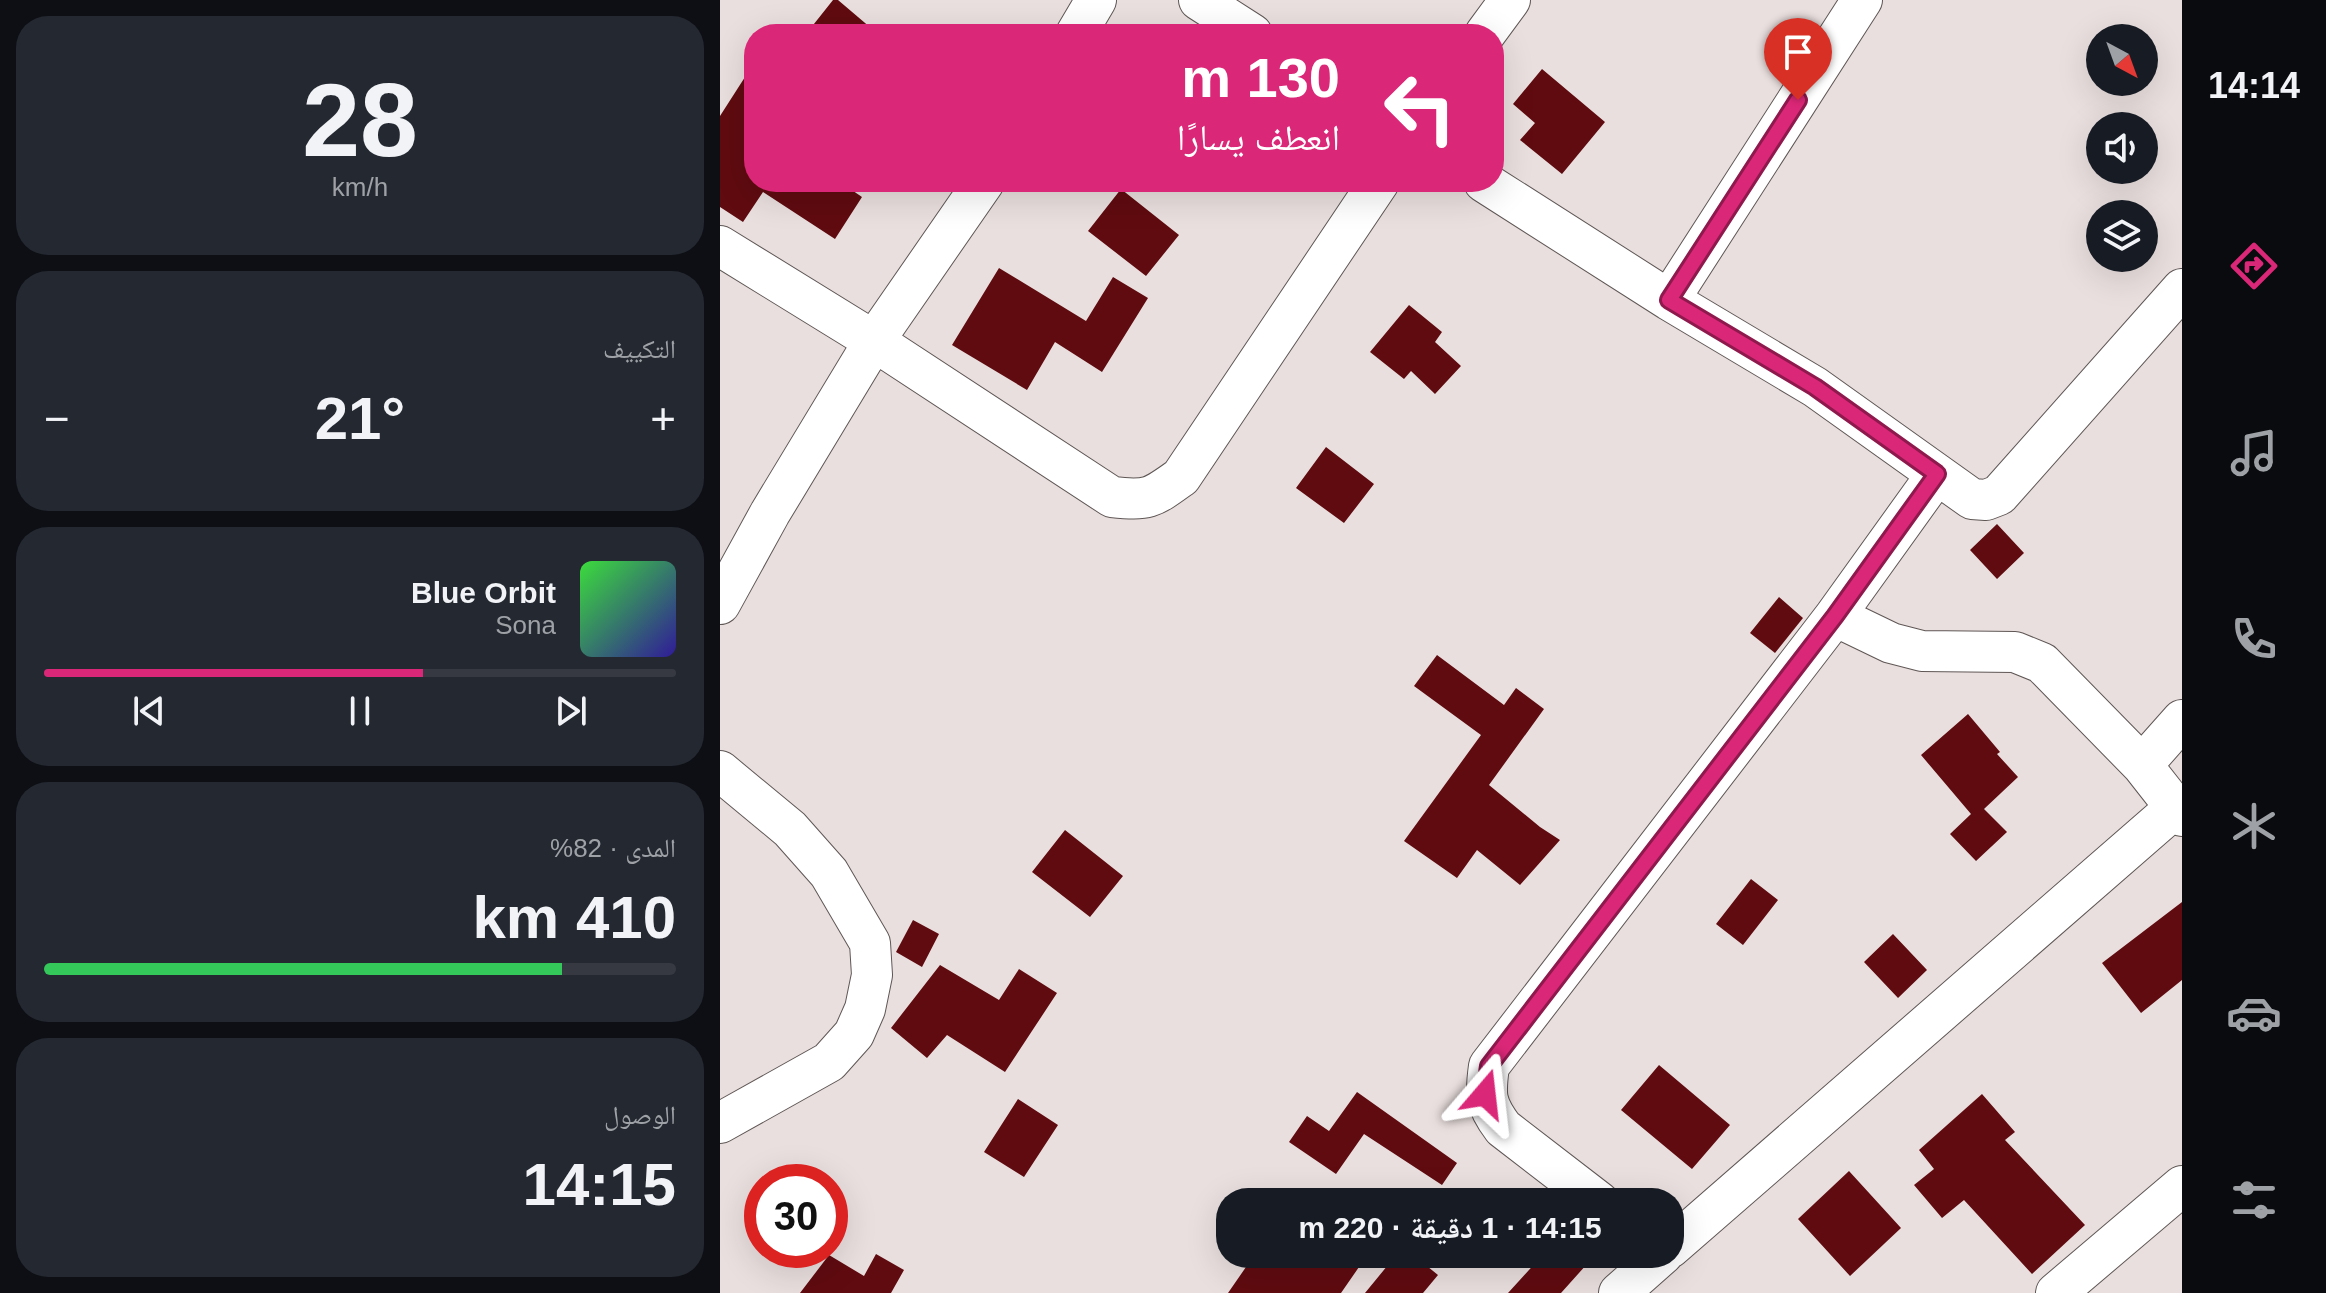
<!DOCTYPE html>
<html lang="ar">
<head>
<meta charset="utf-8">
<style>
  :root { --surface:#171b24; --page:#242831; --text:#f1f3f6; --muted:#9ea1a6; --line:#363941; --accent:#db2777 }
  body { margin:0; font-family:Helvetica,"Noto Naskh Arabic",sans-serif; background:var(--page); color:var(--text); direction:rtl; height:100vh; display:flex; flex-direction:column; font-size:30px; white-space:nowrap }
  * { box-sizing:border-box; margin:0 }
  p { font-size:26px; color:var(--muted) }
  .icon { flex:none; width:44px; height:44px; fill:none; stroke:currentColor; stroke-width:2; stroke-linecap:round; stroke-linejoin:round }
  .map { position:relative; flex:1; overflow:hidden; direction:ltr }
  .sheet { display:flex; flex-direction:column; gap:16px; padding:16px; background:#0d0f14; width:720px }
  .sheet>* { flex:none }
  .top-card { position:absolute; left:24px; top:24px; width:760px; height:168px; border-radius:32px; box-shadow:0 8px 32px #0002; direction:rtl; background:#db2777; color:#fff; overflow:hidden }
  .needle { width:52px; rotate:139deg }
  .buttons { position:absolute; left:1366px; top:24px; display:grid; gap:16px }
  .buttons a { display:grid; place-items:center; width:72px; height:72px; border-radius:50%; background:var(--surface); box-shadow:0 8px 32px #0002; font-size:40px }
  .speed { position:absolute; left:24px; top:1164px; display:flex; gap:16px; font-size:40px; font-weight:700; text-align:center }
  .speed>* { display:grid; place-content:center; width:104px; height:104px; border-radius:50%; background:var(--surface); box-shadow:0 8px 32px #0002; line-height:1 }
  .speed .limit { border:12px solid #d22; background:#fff; color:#111 }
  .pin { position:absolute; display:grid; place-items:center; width:68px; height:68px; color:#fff; margin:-82px -34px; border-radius:50% 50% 50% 0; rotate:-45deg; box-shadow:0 0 8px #0007 }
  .pin .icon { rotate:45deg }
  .me { position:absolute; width:88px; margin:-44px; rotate:17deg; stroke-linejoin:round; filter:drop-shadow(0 0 6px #0008) }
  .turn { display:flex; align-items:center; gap:28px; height:168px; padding:0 32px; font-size:36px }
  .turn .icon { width:104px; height:104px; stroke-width:2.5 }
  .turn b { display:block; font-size:56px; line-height:68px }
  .big { font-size:60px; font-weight:700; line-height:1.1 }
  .sheet .tile { flex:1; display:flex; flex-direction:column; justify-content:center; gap:12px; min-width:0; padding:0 28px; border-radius:32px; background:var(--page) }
  .sheet .dial { align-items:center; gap:0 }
  .dial b { font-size:104px; line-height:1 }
  .song { display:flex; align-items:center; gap:24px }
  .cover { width:96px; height:96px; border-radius:12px; background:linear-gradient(135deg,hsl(120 70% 55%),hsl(250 70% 35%)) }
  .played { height:8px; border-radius:4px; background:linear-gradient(90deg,var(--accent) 60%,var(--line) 60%) }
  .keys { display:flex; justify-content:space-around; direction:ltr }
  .heat { display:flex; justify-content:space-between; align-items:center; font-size:44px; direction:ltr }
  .charge { height:12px; border-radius:6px; background:linear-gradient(90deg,#34c759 82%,var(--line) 0) }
  .trip { position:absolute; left:496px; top:1188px; width:468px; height:80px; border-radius:32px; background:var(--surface); box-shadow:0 8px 32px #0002; font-weight:700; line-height:80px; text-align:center; direction:rtl }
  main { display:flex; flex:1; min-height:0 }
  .tab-bar { display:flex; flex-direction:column; width:144px; justify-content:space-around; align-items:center; background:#090b0e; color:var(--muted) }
  .tab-bar .icon { width:56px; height:56px }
  .tab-bar .on { color:var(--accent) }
  .tab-bar b { font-size:36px; color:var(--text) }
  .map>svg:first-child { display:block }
</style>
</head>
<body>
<main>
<nav class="tab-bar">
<b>14:14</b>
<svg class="icon on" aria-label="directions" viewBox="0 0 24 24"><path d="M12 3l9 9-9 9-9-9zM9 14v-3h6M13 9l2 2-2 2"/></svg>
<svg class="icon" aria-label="music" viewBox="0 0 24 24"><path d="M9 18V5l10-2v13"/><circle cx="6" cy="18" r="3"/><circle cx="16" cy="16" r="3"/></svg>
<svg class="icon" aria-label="phone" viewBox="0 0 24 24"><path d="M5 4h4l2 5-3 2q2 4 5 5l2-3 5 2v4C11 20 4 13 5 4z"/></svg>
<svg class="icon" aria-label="climate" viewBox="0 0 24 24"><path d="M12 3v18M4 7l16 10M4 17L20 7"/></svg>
<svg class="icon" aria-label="car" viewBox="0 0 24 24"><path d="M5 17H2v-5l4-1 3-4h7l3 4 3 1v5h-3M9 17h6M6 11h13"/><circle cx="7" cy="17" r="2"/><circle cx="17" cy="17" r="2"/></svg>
<svg class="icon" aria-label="filters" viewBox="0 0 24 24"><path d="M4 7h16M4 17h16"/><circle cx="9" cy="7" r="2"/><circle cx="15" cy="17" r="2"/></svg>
</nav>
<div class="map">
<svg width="1462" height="1293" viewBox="0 0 1462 1293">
  <rect width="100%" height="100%" fill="#e9dfde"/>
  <!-- building -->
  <path fill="#600b10" d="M 113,0 L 118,0 L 158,34 L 86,34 Z
    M 34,63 L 34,182 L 120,182 L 142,197 L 115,239 L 43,192 L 23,222 L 0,207 L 0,116 Z
    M 822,69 L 885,122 L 842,174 L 800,140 L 815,123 L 793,104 Z
    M 401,189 L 459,235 L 426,276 L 368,231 Z
    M 279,268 L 366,321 L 393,277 L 428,298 L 382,372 L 335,342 L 307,390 L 232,345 Z
    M 689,305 L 722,332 L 715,342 L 741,366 L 715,394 L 691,371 L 684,379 L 650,352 Z
    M 606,447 L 654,484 L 624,523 L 576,488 Z
    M 1277,524 L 1304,553 L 1277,579 L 1250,550 Z
    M 1059,597 L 1083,618 L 1055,653 L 1030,633 Z
    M 717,655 L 784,705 L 796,688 L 824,709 L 769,785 L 820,827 L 840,840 L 800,885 L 757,850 L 737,878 L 684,841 L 761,735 L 694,686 Z
    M 1248,714 L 1280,752 L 1277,754 L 1298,777 L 1264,809 L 1287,832 L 1256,861 L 1230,834 L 1251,814 L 1201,755 Z
    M 345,830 L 403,876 L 370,917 L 312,872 Z
    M 1031,879 L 1058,900 L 1023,945 L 996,924 Z
    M 1462,902 L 1462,980 L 1421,1013 L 1382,963 Z
    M 193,920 L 219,934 L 202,967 L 176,952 Z
    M 1173,934 L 1207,970 L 1178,998 L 1144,962 Z
    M 220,965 L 279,1000 L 299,969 L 337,993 L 285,1072 L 227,1035 L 207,1058 L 171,1028 Z
    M 939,1065 L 1010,1125 L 972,1169 L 901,1110 Z
    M 637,1092 L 737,1163 L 722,1185 L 644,1134 L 616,1174 L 569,1142 L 587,1116 L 609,1131 Z
    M 1262,1094 L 1295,1132 L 1285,1140 L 1365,1225 L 1312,1274 L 1244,1200 L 1222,1218 L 1194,1185 L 1214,1169 L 1199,1150 Z
    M 298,1099 L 338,1125 L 304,1177 L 264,1152 Z
    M 1129,1171 L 1181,1228 L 1130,1276 L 1078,1219 Z
    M 156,1254 L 184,1270 L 171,1293 L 80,1293 L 109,1255 L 144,1276 Z
    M 535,1254 L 621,1254 L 639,1267 L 621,1293 L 508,1293 Z
    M 677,1254 L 692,1254 L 718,1275 L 703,1293 L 645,1293 Z
    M 813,1254 L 876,1254 L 841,1293 L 788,1293 L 819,1259 Z"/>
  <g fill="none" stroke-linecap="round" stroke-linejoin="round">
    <!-- minor casing -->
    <g stroke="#5f5756" stroke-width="42">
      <path id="minor" d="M 479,0 L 532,34
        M 356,34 L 376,0
        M 765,34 L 790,0
        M 764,182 L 949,300 L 1095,387 L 1252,499 L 1266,500 L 1279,495 L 1462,289
        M 0,246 L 154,341 L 392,497 C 429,501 432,498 461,477 L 659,182
        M 949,300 L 1142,0
        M 0,604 L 50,513 L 154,341 L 264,182
        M 1115,616 L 1171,643 L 1202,651 L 1295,652 L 1322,663 L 1422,765 L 1462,816
        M 1422,765 L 1462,720
        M 0,771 L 70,829 L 109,873 L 150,943 L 152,975 L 145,1009 L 134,1034 L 109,1062 L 0,1123
        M 879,1202 L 783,1128 C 765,1104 765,1095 769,1066 L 1115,616 L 1217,474
        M 950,1248 L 1455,808
        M 899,1293 L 943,1254
        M 1336,1293 L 1462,1186"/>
    </g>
    <!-- minor -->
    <use href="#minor" stroke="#fff" stroke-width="40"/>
  </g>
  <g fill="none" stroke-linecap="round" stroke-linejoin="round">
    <!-- route casing -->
    <g stroke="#8e194d" stroke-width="20">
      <path id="route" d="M 765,1094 L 769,1066 L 1115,616 L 1217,474 L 1095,387 L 949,300 L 1078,100"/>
    </g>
    <!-- route -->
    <use href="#route" stroke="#db2777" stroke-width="14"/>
  </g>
</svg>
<div class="buttons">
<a><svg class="needle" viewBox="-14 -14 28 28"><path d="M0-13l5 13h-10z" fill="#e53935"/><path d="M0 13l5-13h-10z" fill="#9ea1a6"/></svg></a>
<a><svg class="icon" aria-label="sound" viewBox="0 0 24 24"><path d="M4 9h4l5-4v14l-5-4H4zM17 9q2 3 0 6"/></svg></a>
<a><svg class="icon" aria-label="layers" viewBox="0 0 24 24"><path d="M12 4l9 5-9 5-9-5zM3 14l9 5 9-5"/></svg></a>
</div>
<div class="speed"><div class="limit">30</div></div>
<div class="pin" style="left:1078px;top:100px;background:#d93025"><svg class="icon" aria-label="arrive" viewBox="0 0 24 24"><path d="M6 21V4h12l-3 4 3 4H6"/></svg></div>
<svg class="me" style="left:765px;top:1094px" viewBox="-20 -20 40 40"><path d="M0-17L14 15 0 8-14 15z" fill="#db2777" stroke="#fff" stroke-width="4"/></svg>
<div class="trip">14:15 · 1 دقيقة · 220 m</div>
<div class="top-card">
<div class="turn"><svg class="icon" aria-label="left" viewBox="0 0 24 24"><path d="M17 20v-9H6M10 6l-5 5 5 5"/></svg><div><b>130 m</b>انعطف يسارًا</div></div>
</div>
</div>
<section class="sheet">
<div class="tile dial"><b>28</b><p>km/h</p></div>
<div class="tile"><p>التكييف</p>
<div class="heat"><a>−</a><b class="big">21°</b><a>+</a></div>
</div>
<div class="tile">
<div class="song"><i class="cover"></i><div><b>Blue Orbit</b><p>Sona</p></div></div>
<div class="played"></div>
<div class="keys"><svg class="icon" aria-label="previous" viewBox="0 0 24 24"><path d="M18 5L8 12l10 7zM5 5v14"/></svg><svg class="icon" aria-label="pause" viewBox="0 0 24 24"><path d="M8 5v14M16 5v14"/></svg><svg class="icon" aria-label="next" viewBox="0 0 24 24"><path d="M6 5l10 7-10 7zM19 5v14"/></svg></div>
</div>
<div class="tile"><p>المدى · 82%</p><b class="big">410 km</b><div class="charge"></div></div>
<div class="tile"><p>الوصول</p><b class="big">14:15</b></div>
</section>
</main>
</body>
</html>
